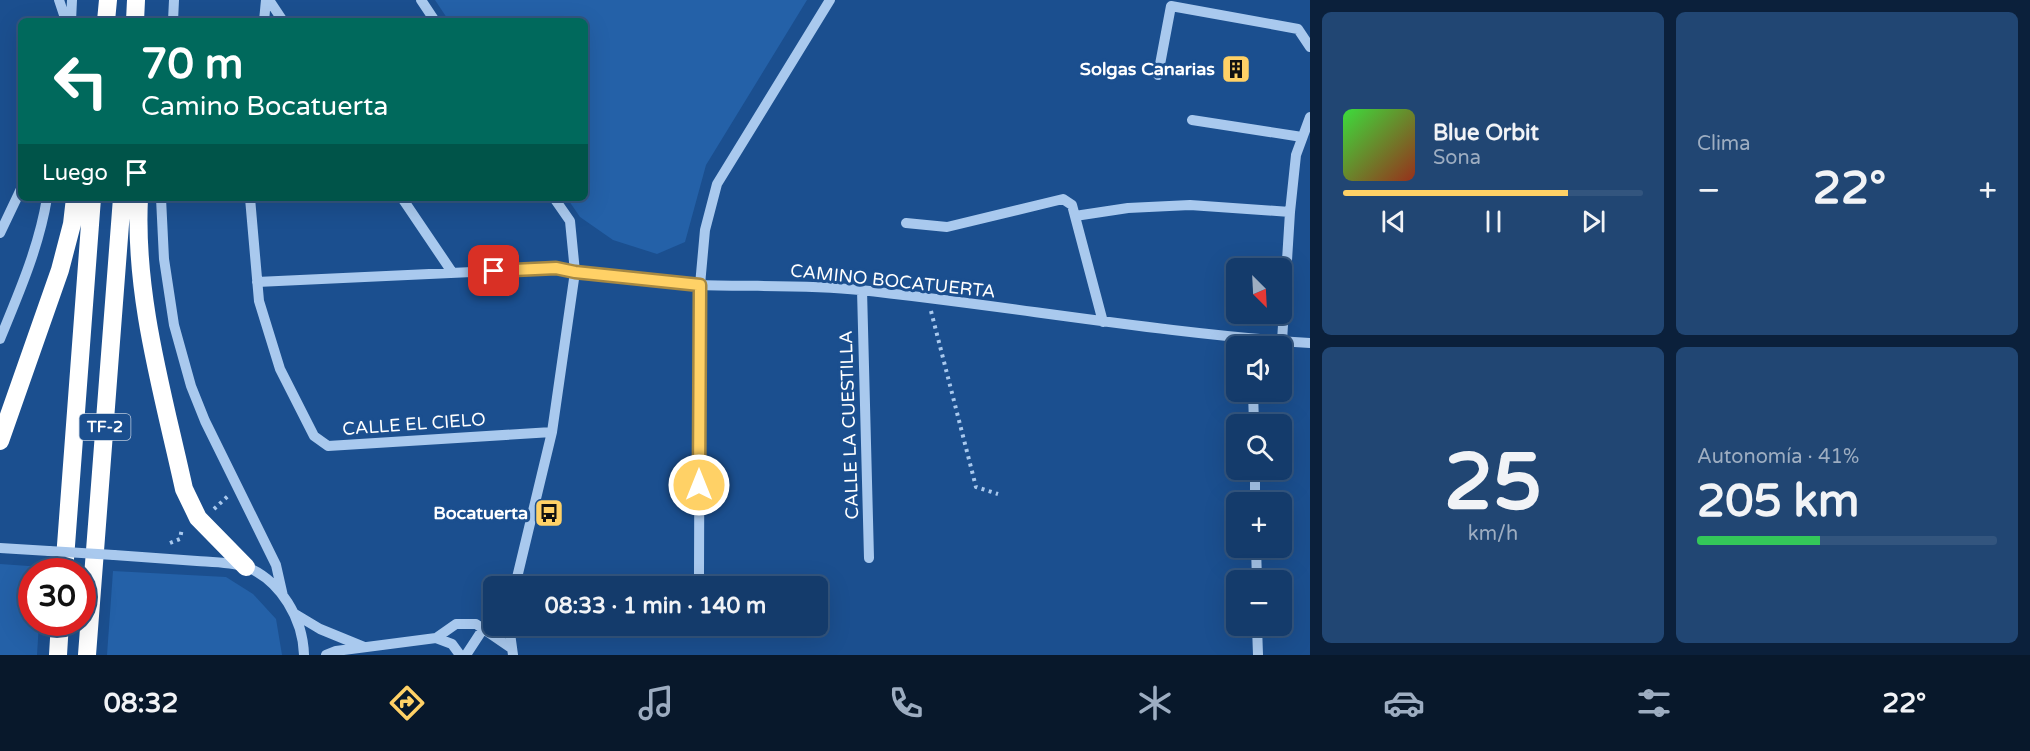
<!DOCTYPE html>
<html lang="es">
<head>
<meta charset="utf-8">
<style>
  :root { --surface:#143b6b; --page:#214673; --text:#f1f3f6; --muted:#9dadc1; --line:#33557e; --accent:#ffd166 }
  body { margin:0; font-family:"Varela Round",sans-serif; background:var(--page); color:var(--text); height:100vh; display:flex; flex-direction:column; font-size:22px; white-space:nowrap }
  * { box-sizing:border-box; margin:0 }
  p { font-size:20px; color:var(--muted) }
  .icon { flex:none; width:33px; height:33px; fill:none; stroke:currentColor; stroke-width:2; stroke-linecap:round; stroke-linejoin:round }
  .map { position:relative; flex:1; overflow:hidden }
  .details { display:flex; flex-direction:column; gap:12px; padding:12px; background:#0b203b; width:720px }
  .details>* { flex:none }
  .guide { position:absolute; left:18px; top:18px; width:570px; height:183px; border-radius:9px; box-shadow:0 6px 24px #0002,0 0 0 2px var(--line); background:#00695c; color:#fff; overflow:hidden }
  .needle { width:39px; rotate:156deg }
  .fabs { position:absolute; left:1226px; top:258px; display:grid; gap:12px }
  .fabs a { display:grid; place-items:center; width:66px; height:66px; border-radius:9px; background:var(--surface); box-shadow:0 6px 24px #0002,0 0 0 2px var(--line); font-size:30px }
  .speed { position:absolute; left:18px; top:558px; display:flex; gap:12px; font-size:30px; font-weight:700; text-align:center }
  .speed>* { display:grid; place-content:center; width:78px; height:78px; border-radius:50%; background:var(--surface); box-shadow:0 6px 24px #0002,0 0 0 2px var(--line); line-height:1 }
  .speed .limit { border:9px solid #d22; background:#fff; color:#111 }
  .pin { position:absolute; display:grid; place-items:center; width:51px; height:51px; color:#fff; margin:-26px; border-radius:12px; box-shadow:0 3px 9px #0006 }
  .me { position:absolute; width:66px; margin:-33px; rotate:0deg; stroke-linejoin:round; filter:drop-shadow(0 0 4px #0008) }
  .turn { display:flex; align-items:center; gap:21px; height:126px; padding:0 24px; font-size:27px }
  .turn .icon { width:78px; height:78px; stroke-width:2.5 }
  .turn b { display:block; font-size:42px; line-height:51px }
  .then { display:flex; align-items:center; height:57px; padding:0 24px; background:#0003; gap:12px; font-size:22px }
  .big { font-size:45px; font-weight:700; line-height:1.1 }
  .details .card { flex:1; display:flex; flex-direction:column; justify-content:center; gap:9px; min-width:0; padding:0 21px; border-radius:9px; background:var(--page) }
  .details .dial { align-items:center; gap:0 }
  .dial b { font-size:78px; line-height:1 }
  .song { display:flex; align-items:center; gap:18px }
  .cover { width:72px; height:72px; border-radius:9px; background:linear-gradient(135deg,hsl(120 70% 55%),hsl(10 70% 35%)) }
  .played { height:6px; border-radius:3px; background:linear-gradient(90deg,var(--accent) 75%,var(--line) 75%) }
  .keys { display:flex; justify-content:space-around; direction:ltr }
  .heat { display:flex; justify-content:space-between; align-items:center; font-size:33px; direction:ltr }
  .charge { height:9px; border-radius:4px; background:linear-gradient(90deg,#34c759 41%,var(--line) 0) }
  .details .tiles { flex:1; display:grid; gap:12px; grid-template-columns:repeat(2,1fr) }
  .trip { position:absolute; left:483px; top:576px; width:345px; height:60px; border-radius:9px; background:var(--surface); box-shadow:0 6px 24px #0002,0 0 0 2px var(--line); font-weight:700; line-height:60px; text-align:center }
  .menu { display:flex; height:96px; justify-content:space-around; align-items:center; background:#08182b; color:var(--muted) }
  .menu .icon { width:42px; height:42px }
  .menu .selected { color:var(--accent) }
  .menu b { font-size:27px; color:var(--text) }
  main { display:flex; flex:1; min-height:0 }
  .map>svg:first-child { display:block }
</style>
</head>
<body>
<main>
<div class="map">
<svg width="1310" height="655" viewBox="0 0 1310 655">
  <rect width="100%" height="100%" fill="#1b4f8f"/>
  <!-- green -->
  <path fill="#2461a8" d="M 435,0 L 807,0 L 706,165 L 685,242 L 657,254 L 613,240 L 580,217 L 567,198 L 585,198 L 585,21 L 449,21 Z
    M 0,564 L 43,567 L 43,571 L 32,572 L 32,622 L 39,623 L 37,655 L 0,655 Z
    M 113,571 L 226,577 L 253,594 L 276,619 L 282,655 L 107,655 Z"/>
  <g fill="none" stroke-linecap="round" stroke-linejoin="round">
    <!-- path -->
    <path stroke="#a9c9ee" stroke-width="4" stroke-dasharray="3 4.5" stroke-linecap="butt" d="M 931,311 L 976,487 L 998,494
      M 214,509 L 228,496
      M 170,543 L 180,539 L 182,528"/>
    <!-- minor -->
    <path stroke="#a9c9ee" stroke-width="10" d="M 59,0 L 66,21
      M 269,0 L 283,21
      M 421,0 L 435,21
      M 71,21 L 72,0
      M 173,21 L 174,0
      M 264,21 L 266,0
      M 1158,75 L 1171,6 L 1298,29 L 1310,47
      M 1192,120 L 1302,137
      M 161,198 L 164,259 L 174,325 L 191,386 L 205,421 L 276,565 L 283,596
      M 250,198 L 259,301 L 280,369 L 314,436 L 328,446 L 552,432
      M 402,198 L 452,272
      M 1075,216 L 1128,208 L 1190,205 L 1290,212
      M 906,223 L 947,227 L 1063,199 L 1072,205 L 1103,322
      M 0,233 L 21,189
      M 257,282 L 556,268 L 575,272 C 617,276 659,284 701,285 C 754,287 807,284 860,290 C 1010,306 1159,333 1310,343
      M 862,290 L 869,558
      M 0,339 C 19,293 39,247 47,198
      M 1282,341 L 1290,212 L 1296,155 L 1310,117
      M 1253,392 L 1254,424
      M 1255,470 L 1255,502
      M 0,548 L 49,551
      M 1256,548 L 1257,580
      M 114,555 C 141,557 169,559 197,561 C 213,562 231,562 247,567 C 281,581 303,619 304,655
      M 699,574 L 700,285 L 705,230 L 717,184 L 830,0
      M 515,586 L 552,432 L 575,272 L 570,221 L 554,198
      M 295,614 L 320,629 L 364,647
      M 509,626 L 513,655
      M 1257,626 L 1258,655
      M 436,638 L 452,644 L 460,655
      M 326,655 L 336,651 L 436,638 L 456,624 L 476,624 L 511,648
      M 466,655 L 483,629 L 494,622"/>
    <!-- highway -->
    <path stroke="#fff" stroke-width="18" d="M 106,21 L 108,0
      M 135,21 L 136,0
      M 139,198 C 134,296 163,393 184,489 L 198,518 L 246,567
      M 0,441 L 60,270 L 72,224 L 75,198
      M 64,572 L 92,198
      M 58,655 L 60,622
      M 87,655 L 122,198"/>
    <!-- minor-bridge -->
    <path stroke="#a9c9ee" stroke-width="10" d="M 49,551 L 114,555"/>
  </g>
  <g fill="none" stroke-linecap="round" stroke-linejoin="round">
    <!-- route casing -->
    <g stroke="#a68842" stroke-width="15">
      <path id="route" d="M 494,271 L 556,268 L 575,272 L 700,285 L 699,485"/>
    </g>
    <!-- route -->
    <use href="#route" stroke="#ffd166" stroke-width="10"/>
  </g>
  <!-- icons -->
  <defs>
    <g id="building-square" transform="scale(1.5)"><rect x="-9" y="-9" width="18" height="18" rx="4" fill="#ffd166" stroke="#1b4f8f"/><path d="M-4-6H4V6H1V3H-1V6H-4ZM-2.5-4.3h1.7v1.8h-1.7ZM.8-4.3h1.7v1.8H.8ZM-2.5-1h1.7V.8h-1.7ZM.8-1h1.7V.8H.8Z" fill="#111"/></g>
    <g id="bus-square" transform="scale(1.5)"><rect x="-9" y="-9" width="18" height="18" rx="4" fill="#ffd166" stroke="#1b4f8f"/><path d="M-5-6H5V4H4V6H2V4H-2V6H-4V4H-5ZM-3.5-4V0h7V-4ZM-3.5 1.2v1.5H-2V1.2ZM2 1.2v1.5H3.5V1.2Z" fill="#111"/></g>
  </defs>
  <g fill-rule="evenodd">
    <use href="#building-square" x="1236" y="69"/>
    <use href="#bus-square" x="549" y="513"/>
  </g>
  <g text-anchor="middle" dominant-baseline="central" stroke-width="6" stroke-linejoin="round" paint-order="stroke">
    <!-- shield labels -->
    <rect fill="#1b4f8f" stroke="#bbcadd" stroke-width="1.5" x="79.5" y="414" width="51" height="26" rx="4.5"/>
    <g font-size="16" font-weight="bold" fill="#fff">
      <text x="105" y="427">TF-2</text>
    </g>
    <!-- poi labels -->
    <g font-size="18" font-weight="bold" fill="#fff" stroke="#1b4f8f" text-anchor="end">
      <text x="1215" y="69">Solgas Canarias</text>
      <text x="528" y="513">Bocatuerta</text>
    </g>
    <!-- street labels -->
    <g font-size="18" fill="#fff" stroke="#1b4f8f">
      <text transform="translate(893 281) rotate(6)">CAMINO BOCATUERTA</text>
      <text transform="translate(414 424) rotate(-4)">CALLE EL CIELO</text>
      <text transform="translate(849 425) rotate(-92)">CALLE LA CUESTILLA</text>
    </g>
  </g>
</svg>
<div class="fabs">
<a><svg class="needle" viewBox="-14 -14 28 28"><path d="M0-13l5 13h-10z" fill="#e53935"/><path d="M0 13l5-13h-10z" fill="#9dadc1"/></svg></a>
<a><svg class="icon" aria-label="sound" viewBox="0 0 24 24"><path d="M4 9h4l5-4v14l-5-4H4zM17 9q2 3 0 6"/></svg></a>
<a><svg class="icon" aria-label="search" viewBox="0 0 24 24"><circle cx="10" cy="10" r="6"/><path d="M15 15l6 6"/></svg></a>
<a>+</a>
<a>−</a>
</div>
<div class="speed"><div class="limit">30</div></div>
<div class="pin" style="left:494px;top:271px;background:#d93025"><svg class="icon" aria-label="arrive" viewBox="0 0 24 24"><path d="M6 21V4h12l-3 4 3 4H6"/></svg></div>
<svg class="me" style="left:699px;top:485px" viewBox="-20 -20 40 40"><circle r="17" fill="#ffd166" stroke="#fff" stroke-width="3"/><path d="M0-11L8 9 0 5-8 9z" fill="#fff"/></svg>
<div class="trip">08:33 · 1 min · 140 m</div>
<div class="guide">
<div class="turn"><svg class="icon" aria-label="left" viewBox="0 0 24 24"><path d="M17 20v-9H6M10 6l-5 5 5 5"/></svg><div><b>70 m</b>Camino Bocatuerta</div></div>
<div class="then">Luego<svg class="icon" aria-label="arrive" viewBox="0 0 24 24"><path d="M6 21V4h12l-3 4 3 4H6"/></svg></div>
</div>
</div>
<section class="details">
<div class="tiles">
<div class="card">
<div class="song"><i class="cover"></i><div><b>Blue Orbit</b><p>Sona</p></div></div>
<div class="played"></div>
<div class="keys"><svg class="icon" aria-label="previous" viewBox="0 0 24 24"><path d="M18 5L8 12l10 7zM5 5v14"/></svg><svg class="icon" aria-label="pause" viewBox="0 0 24 24"><path d="M8 5v14M16 5v14"/></svg><svg class="icon" aria-label="next" viewBox="0 0 24 24"><path d="M6 5l10 7-10 7zM19 5v14"/></svg></div>
</div>
<div class="card"><p>Clima</p>
<div class="heat"><a>−</a><b class="big">22°</b><a>+</a></div>
</div>
<div class="card dial"><b>25</b><p>km/h</p></div>
<div class="card"><p>Autonomía · 41%</p><b class="big">205 km</b><div class="charge"></div></div>
</div>
</section>
</main>
<nav class="menu">
<b>08:32</b>
<svg class="icon selected" aria-label="directions" viewBox="0 0 24 24"><path d="M12 3l9 9-9 9-9-9zM9 14v-3h6M13 9l2 2-2 2"/></svg>
<svg class="icon" aria-label="music" viewBox="0 0 24 24"><path d="M9 18V5l10-2v13"/><circle cx="6" cy="18" r="3"/><circle cx="16" cy="16" r="3"/></svg>
<svg class="icon" aria-label="phone" viewBox="0 0 24 24"><path d="M5 4h4l2 5-3 2q2 4 5 5l2-3 5 2v4C11 20 4 13 5 4z"/></svg>
<svg class="icon" aria-label="climate" viewBox="0 0 24 24"><path d="M12 3v18M4 7l16 10M4 17L20 7"/></svg>
<svg class="icon" aria-label="car" viewBox="0 0 24 24"><path d="M5 17H2v-5l4-1 3-4h7l3 4 3 1v5h-3M9 17h6M6 11h13"/><circle cx="7" cy="17" r="2"/><circle cx="17" cy="17" r="2"/></svg>
<svg class="icon" aria-label="filters" viewBox="0 0 24 24"><path d="M4 7h16M4 17h16"/><circle cx="9" cy="7" r="2"/><circle cx="15" cy="17" r="2"/></svg>
<b>22°</b>
</nav>
</body>
</html>
